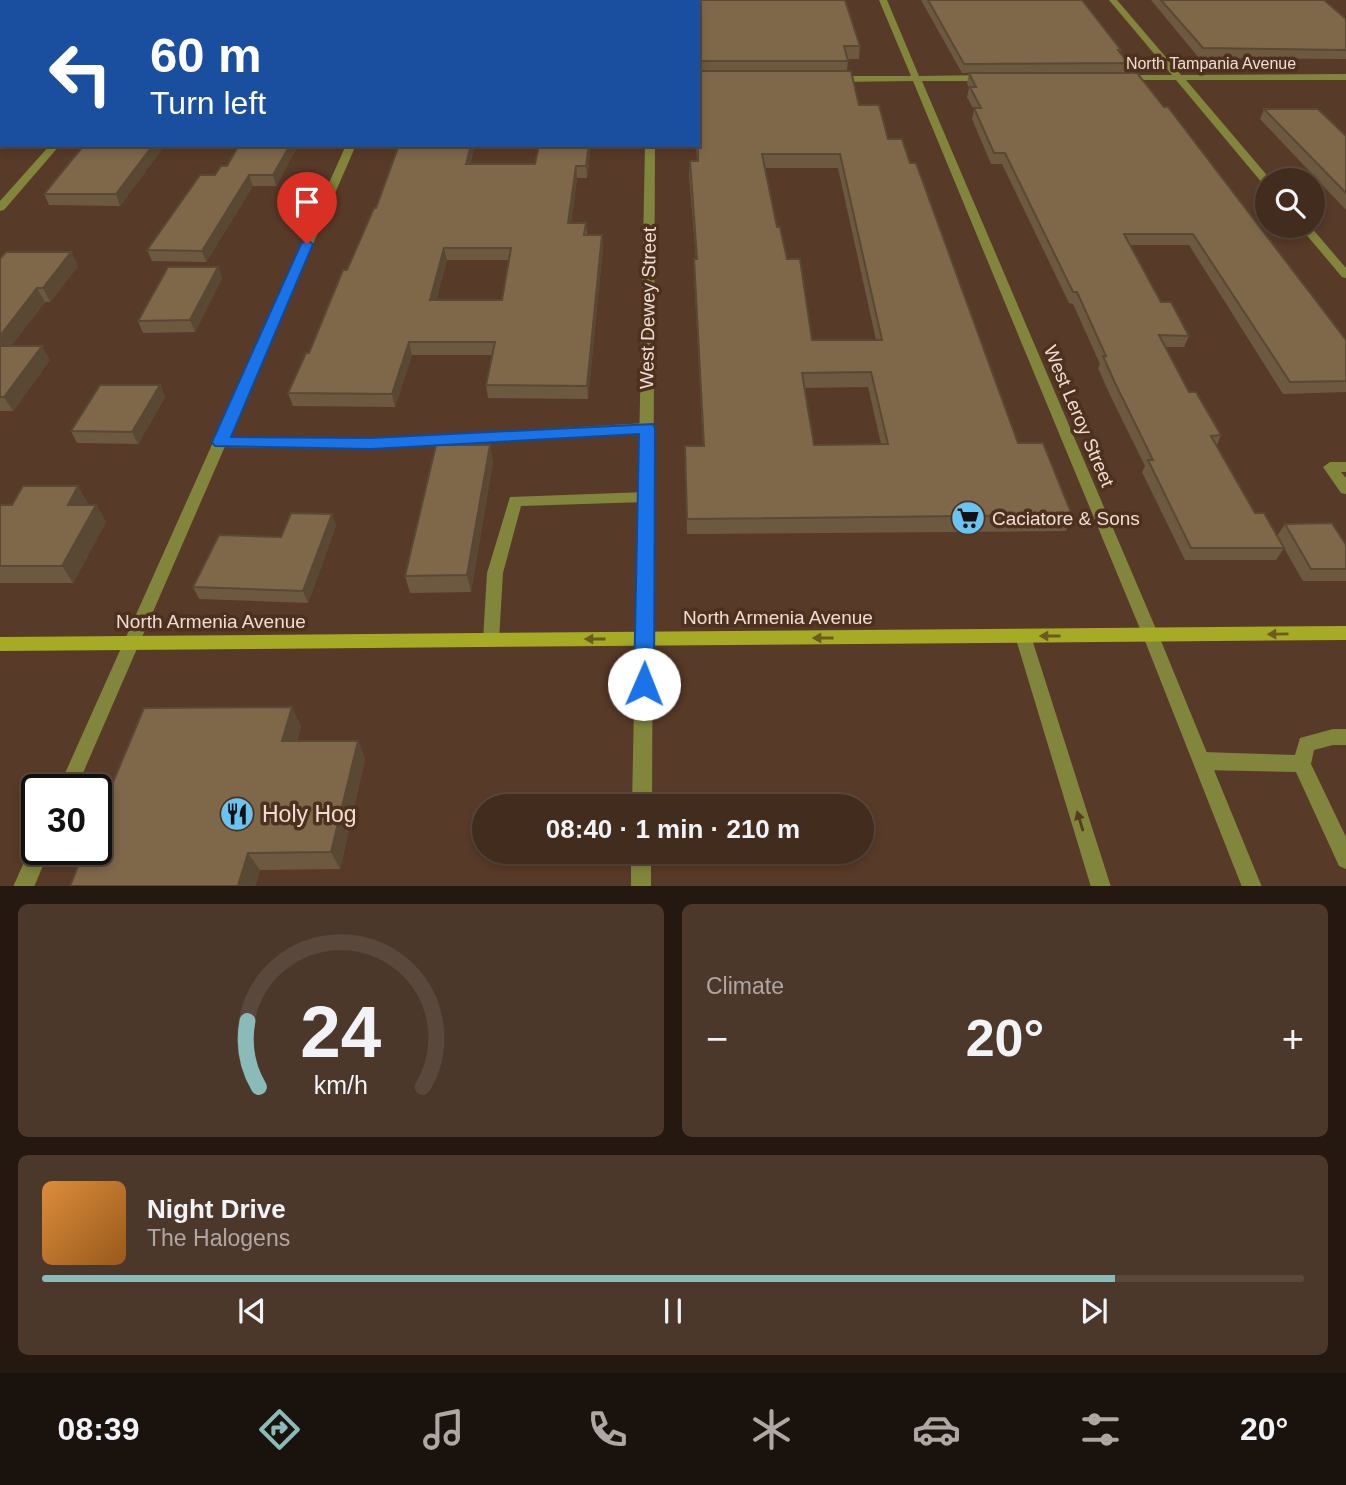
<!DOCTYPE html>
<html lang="en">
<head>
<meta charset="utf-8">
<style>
  :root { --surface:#422c1e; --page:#4c382b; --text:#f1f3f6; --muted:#aea7a4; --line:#5a483c; --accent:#8bbbb9 }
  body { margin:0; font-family:Helvetica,sans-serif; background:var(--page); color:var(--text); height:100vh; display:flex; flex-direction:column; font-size:26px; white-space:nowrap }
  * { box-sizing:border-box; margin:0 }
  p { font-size:23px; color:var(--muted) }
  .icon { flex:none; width:38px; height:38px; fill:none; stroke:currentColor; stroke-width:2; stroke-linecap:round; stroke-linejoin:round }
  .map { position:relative; height:886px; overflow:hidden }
  .panel { display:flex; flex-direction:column; gap:18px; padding:18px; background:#241810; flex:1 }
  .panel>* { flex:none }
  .hud { position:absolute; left:0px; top:0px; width:700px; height:147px; box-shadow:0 4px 10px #0003,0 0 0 2px var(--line); background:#1a4fa0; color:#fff; overflow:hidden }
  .fabs { position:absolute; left:1255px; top:168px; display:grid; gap:14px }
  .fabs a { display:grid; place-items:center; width:70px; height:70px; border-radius:50%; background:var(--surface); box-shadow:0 4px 10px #0003,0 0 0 2px var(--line); font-size:35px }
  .speed { position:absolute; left:21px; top:774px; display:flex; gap:14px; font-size:35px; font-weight:700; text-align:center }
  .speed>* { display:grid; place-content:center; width:91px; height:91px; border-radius:50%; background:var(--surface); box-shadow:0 4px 10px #0003,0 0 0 2px var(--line); line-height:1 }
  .speed .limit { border:4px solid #111; border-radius:10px; background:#fff; color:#111 }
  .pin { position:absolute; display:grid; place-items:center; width:60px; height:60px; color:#fff; margin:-72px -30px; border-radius:50% 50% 50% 0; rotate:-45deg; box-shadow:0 0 7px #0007 }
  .pin .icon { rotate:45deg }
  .me { position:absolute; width:77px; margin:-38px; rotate:1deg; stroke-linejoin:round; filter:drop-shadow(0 0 5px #0008) }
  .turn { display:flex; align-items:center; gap:24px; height:147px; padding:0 35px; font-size:32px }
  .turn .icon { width:91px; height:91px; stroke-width:2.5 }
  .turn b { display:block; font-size:49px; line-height:60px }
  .big { font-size:52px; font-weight:800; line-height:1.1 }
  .panel .card { flex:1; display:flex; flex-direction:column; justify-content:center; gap:10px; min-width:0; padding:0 24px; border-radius:10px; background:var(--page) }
  .panel .dial { align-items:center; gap:0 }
  .dial svg { height:182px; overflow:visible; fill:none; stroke:var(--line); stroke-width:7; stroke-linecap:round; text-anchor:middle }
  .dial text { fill:var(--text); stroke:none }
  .song { display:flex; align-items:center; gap:21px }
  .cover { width:84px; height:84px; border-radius:10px; background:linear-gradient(135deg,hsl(30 70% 55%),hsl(30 70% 35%)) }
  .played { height:7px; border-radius:4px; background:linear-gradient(90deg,var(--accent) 85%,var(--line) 85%) }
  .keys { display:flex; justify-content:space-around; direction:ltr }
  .heat { display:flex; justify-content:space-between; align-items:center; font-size:38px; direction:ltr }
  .panel .tiles { flex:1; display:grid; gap:18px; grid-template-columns:1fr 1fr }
  .card:last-child { grid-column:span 2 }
  .trip { position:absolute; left:472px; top:794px; width:402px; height:70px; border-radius:35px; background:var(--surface); box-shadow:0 4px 10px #0003,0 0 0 2px var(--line); font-weight:800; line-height:70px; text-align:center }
  .tabs { display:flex; height:112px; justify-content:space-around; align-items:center; background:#1a120c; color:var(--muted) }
  .tabs .icon { width:49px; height:49px }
  .tabs .selected { color:var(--accent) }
  .tabs b { font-size:32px; color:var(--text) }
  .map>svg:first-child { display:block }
</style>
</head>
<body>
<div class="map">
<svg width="1346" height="887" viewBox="0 0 1346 887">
  <rect width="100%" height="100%" fill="#583a28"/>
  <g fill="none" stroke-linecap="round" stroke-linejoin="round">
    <!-- service -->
    <path fill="#82863c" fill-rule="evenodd" d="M 647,423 L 652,425 L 654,428 L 652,431 L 371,449 L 220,447 L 213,442 L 220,437 L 371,439 Z
      M 1330,462 L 1346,462 L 1346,472 L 1341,472 L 1346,478 L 1346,494 L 1341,493 L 1323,467 Z
      M 646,492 L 651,493 L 653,497 L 651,501 L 646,502 L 521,506 L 503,573 L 499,640 L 497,645 L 491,647 L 485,645 L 483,640 L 487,573 L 510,497 Z
      M 1023,629 L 1029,631 L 1031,636 L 1111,887 L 1091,887 L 1015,636 L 1017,631 Z
      M 1333,729 L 1346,729 L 1346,745 L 1333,745 L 1314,750 L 1311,764 L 1346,837 L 1346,869 L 1339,866 L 1296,772 L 1202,770 L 1195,767 L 1193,761 L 1195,755 L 1202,752 L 1295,755 L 1300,738 Z"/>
    <!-- minor -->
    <path fill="#82863c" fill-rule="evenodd" d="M 176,0 L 184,0 L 175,2 Z
      M 410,0 L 418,0 L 418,2 L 410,2 Z
      M 647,0 L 655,0 L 655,2 L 647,2 Z
      M 879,0 L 887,0 L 919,76 L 987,75 L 991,78 L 987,81 L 922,81 L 1159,636 L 1262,887 L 1242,887 L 1143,636 L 913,81 L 836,82 L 832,79 L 836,76 L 911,76 Z
      M 1109,0 L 1117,0 L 1181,75 L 1346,74 L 1346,80 L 1186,80 L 1271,180 L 1267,180 L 1267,185 L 1263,184 L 1176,80 L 1120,80 L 1120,76 L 1123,75 L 1172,75 Z
      M 50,145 L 60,145 L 4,210 L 0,211 L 0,201 Z
      M 346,145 L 356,145 L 76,789 L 58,789 Z
      M 645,145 L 655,145 L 652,807 L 632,807 Z
      M 1299,226 L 1310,226 L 1346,268 L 1346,278 L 1342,277 Z
      M 37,841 L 37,849 L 50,849 L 34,887 L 13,887 L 33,842 Z
      M 631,852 L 651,852 L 651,887 L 631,887 Z"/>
    <!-- secondary -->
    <path fill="#a5ab24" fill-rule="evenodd" d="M 1346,626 L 1346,640 L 0,651 L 0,637 Z"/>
  </g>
  <!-- wall -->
  <path fill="#6d5940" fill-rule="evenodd" d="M 210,0 L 369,0 L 370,2 L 209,2 Z
    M 684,0 L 845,0 L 860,46 L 859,59 L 848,59 L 847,71 L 859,105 L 910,163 L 1018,443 L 1072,515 L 1066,531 L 687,534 L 685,446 L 703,446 L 694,274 L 694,259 L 696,259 L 689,175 L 690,161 L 697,161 L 696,145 L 698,145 L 698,2 L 684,2 ZM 765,168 L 838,168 L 876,340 L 812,340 L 777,227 ZM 868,387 L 881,444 L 814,445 L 804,388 Z
    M 921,0 L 1082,0 L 1121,50 L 1120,53 L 1128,63 L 1125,73 L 962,73 Z
    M 1151,0 L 1324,0 L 1346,19 L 1346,59 L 1199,58 Z
    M 969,73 L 1346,340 L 1346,392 L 1283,394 L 1189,245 L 1130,245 L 1161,302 L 1189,336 L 1184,347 L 1165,347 L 1189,392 L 1221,435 L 1217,445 L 1255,513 L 1284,548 L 1276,560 L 1185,560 L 1142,472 L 1145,466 L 1110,395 L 1098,368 L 1100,364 L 1073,304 L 1069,303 L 1002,164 L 991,164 L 972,119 L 974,110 L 967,97 L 969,88 L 967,83 Z
    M 1264,109 L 1346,136 L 1346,210 L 1260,119 Z
    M 84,145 L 165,145 L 120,206 L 49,205 L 44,194 Z
    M 591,145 L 587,178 L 577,178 L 571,223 L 586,223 L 587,235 L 602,235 L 603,247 L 588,399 L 488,398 L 486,385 L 493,355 L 412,355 L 395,407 L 293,406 L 288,393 L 309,353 L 347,270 L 376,208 L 470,164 L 535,164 ZM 447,260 L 509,260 L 502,300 L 436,300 Z
    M 296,149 L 276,186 L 253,186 L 206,262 L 152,261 L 147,250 L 215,175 Z
    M 71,252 L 78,266 L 50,302 L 45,302 L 11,346 L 50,360 L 13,411 L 0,411 L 0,259 Z
    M 218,267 L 222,278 L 195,332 L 143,333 L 138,321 Z
    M 160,385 L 165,397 L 138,444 L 77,443 L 71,431 Z
    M 490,445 L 493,462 L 471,592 L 410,593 L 405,576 Z
    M 88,503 L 87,505 L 96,505 L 106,522 L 73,583 L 0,583 L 0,505 Z
    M 332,514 L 336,526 L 308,603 L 199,599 L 193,587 L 281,537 Z
    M 1285,524 L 1346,545 L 1346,581 L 1303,581 L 1277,536 Z
    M 301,726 L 297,741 L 358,741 L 365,759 L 340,869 L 260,870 L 255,886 L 70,886 Z"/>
  <!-- shaded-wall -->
  <path fill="#594834" d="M 124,0 L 135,0 L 134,2 L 122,2 Z
    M 2,121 L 2,136 L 0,138 L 0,123 Z
    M 153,145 L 165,145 L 120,206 L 116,194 Z
    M 290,145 L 295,145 L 296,149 L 276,186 L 273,175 Z
    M 471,145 L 475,145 L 468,176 L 466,164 Z
    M 589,145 L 591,145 L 587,178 L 586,166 Z
    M 576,166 L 577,178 L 569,235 L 568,223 Z
    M 249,175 L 253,186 L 206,262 L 202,251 Z
    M 602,235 L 603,247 L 588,399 L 587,386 Z
    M 444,248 L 447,260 L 432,313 L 430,300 Z
    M 71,252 L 78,266 L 50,302 L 43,288 Z
    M 218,267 L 222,278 L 195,332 L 190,320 Z
    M 37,288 L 45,302 L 0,360 L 0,336 Z
    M 409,342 L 412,355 L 395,407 L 392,394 Z
    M 42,346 L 50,360 L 13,411 L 4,397 Z
    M 160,385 L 165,397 L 138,444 L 132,432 Z
    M 490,445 L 493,462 L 471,592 L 467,575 Z
    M 78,486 L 88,503 L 78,522 L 68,505 Z
    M 96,505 L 106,522 L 73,583 L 62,566 Z
    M 332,514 L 336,526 L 308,603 L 303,591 Z
    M 292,707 L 301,726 L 292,759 L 282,741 Z
    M 358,741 L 365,759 L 340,869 L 331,852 Z
    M 248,853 L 260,870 L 255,886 L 238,886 Z"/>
  <!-- building -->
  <path fill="#7f674a" stroke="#594834" stroke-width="2" fill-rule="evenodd" d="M 0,0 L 124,0 L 122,2 L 2,2 L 2,121 L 0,123 Z
    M 210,0 L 250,0 L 249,2 L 209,2 Z
    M 318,0 L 364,0 L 363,2 L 317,2 Z
    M 442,0 L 609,0 L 609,2 L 442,2 Z
    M 685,0 L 845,0 L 860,46 L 844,46 L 848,61 L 698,61 L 698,2 L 685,2 Z
    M 928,0 L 1082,0 L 1121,50 L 1118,50 L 1128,63 L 964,64 Z
    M 1161,0 L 1324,0 L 1346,19 L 1346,50 L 1203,48 Z
    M 698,71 L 851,71 L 859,105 L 879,105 L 888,139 L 902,139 L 910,163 L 916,163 L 1018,443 L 1043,443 L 1072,515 L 687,519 L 685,446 L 704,446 L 694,259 L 697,259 L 690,161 L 698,161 ZM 762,154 L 840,154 L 882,340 L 812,340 L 800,259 L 787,259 L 780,227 L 777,227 ZM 871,372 L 888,444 L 814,445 L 802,373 Z
    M 969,73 L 1137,73 L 1164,107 L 1168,107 L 1346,340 L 1346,381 L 1290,382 L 1193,234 L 1124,234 L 1161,302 L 1171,302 L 1189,336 L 1159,335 L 1189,392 L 1196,392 L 1221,435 L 1211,436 L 1255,513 L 1264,513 L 1284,548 L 1191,548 L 1148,460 L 1153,460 L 1115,383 L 1103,356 L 1106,356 L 1077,292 L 1073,292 L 1005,153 L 994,153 L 974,108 L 981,108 L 970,87 L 976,87 Z
    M 1264,109 L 1318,109 L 1346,136 L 1346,193 Z
    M 84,145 L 153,145 L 116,194 L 44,194 Z
    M 239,145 L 290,145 L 273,175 L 249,175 L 202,251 L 147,250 L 200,175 L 215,175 L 221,166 L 227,166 Z
    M 399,145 L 471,145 L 466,164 L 535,164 L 539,145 L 589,145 L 586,166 L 576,166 L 568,223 L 586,223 L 584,235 L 602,235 L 587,386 L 486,385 L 495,342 L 409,342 L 392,394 L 288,393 L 306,353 L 309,353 L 343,270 L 347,270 L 374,208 L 376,208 ZM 444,248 L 511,248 L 502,300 L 430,300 Z
    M 6,252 L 71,252 L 43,288 L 37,288 L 0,336 L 0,259 Z
    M 168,267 L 218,267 L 190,320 L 138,321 Z
    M 0,346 L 42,346 L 4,397 L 0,397 Z
    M 100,385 L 160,385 L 132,432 L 71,431 Z
    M 436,445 L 490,445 L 467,575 L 405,576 Z
    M 23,486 L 78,486 L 68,505 L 96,505 L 62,566 L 0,566 L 0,505 L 12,505 Z
    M 291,513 L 332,514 L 303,591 L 193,587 L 219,535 L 281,537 Z
    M 1332,523 L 1346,545 L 1346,569 L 1311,569 L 1285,524 Z
    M 292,707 L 282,741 L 358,741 L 331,852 L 248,853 L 238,886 L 70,886 L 85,849 L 96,849 L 96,823 L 144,708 Z"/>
  <!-- one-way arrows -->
  <defs><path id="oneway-solid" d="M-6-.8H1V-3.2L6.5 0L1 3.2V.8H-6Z" transform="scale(1.75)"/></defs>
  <g fill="#6c5b20">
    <use href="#oneway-solid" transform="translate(1278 634) rotate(179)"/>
    <use href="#oneway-solid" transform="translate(1050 636) rotate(180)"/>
    <use href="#oneway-solid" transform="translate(823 638) rotate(180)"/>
    <use href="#oneway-solid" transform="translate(595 639) rotate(180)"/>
  </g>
  <use fill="#553d22" href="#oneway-solid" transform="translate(1080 821) rotate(-107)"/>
  <!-- route -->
  <path fill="#1a73e8" stroke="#114b97" stroke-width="2" d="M 307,240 L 313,244 L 231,437 L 371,438 L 653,424 L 655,428 L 654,684 L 651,690 L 644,692 L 637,690 L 634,684 L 639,434 L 371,449 L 215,446 L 212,442 L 301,244 Z"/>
  <!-- icons -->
  <defs>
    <g id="supermarket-disc" transform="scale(1.75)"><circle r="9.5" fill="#69c4f1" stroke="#4d301e"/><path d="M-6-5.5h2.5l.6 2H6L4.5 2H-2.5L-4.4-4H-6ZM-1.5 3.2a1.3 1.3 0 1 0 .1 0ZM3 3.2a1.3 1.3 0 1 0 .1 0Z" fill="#111"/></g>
    <g id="restaurant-disc" transform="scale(1.75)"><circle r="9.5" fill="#69c4f1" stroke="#4d301e"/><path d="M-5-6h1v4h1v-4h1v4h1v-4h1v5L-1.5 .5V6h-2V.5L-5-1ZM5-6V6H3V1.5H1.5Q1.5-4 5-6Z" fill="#111"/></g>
  </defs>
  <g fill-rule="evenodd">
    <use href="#supermarket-disc" x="968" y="518"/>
    <use href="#restaurant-disc" x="237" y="814"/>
  </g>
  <g text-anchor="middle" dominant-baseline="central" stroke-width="7" stroke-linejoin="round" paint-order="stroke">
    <!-- far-street labels -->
    <g font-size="16" fill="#f0ddd2" stroke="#4d301e">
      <text x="1211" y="63">North Tampania Avenue</text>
    </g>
    <!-- street labels -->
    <g font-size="19" fill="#f0ddd2" stroke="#4d301e">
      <text transform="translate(648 308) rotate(-89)">West Dewey Street</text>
      <text transform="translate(1079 416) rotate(67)">West Leroy Street</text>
      <text x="778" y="617">North Armenia Avenue</text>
      <text x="211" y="621">North Armenia Avenue</text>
    </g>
    <!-- poi labels -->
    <g font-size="19" fill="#f0ddd2" stroke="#4d301e" text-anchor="start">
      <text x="992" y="518">Caciatore &amp; Sons</text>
    </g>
    <!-- near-poi labels -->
    <g font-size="23" fill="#f0ddd2" stroke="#4d301e" text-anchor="start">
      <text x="262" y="814">Holy Hog</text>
    </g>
  </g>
</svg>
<div class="fabs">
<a><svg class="icon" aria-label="search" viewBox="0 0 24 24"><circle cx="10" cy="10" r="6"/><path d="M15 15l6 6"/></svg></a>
</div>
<div class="speed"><div class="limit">30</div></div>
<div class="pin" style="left:307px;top:244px;background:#d93025"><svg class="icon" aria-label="arrive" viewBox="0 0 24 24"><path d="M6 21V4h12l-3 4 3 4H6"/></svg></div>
<svg class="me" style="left:644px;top:684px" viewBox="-20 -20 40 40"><circle r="19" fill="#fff"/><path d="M0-13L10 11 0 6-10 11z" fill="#1a73e8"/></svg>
<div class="trip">08:40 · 1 min · 210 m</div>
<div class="hud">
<div class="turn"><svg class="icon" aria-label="left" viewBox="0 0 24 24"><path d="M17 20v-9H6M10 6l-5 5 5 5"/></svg><div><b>60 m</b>Turn left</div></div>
</div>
</div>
<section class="panel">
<div class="tiles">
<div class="card dial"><svg viewBox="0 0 100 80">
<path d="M14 69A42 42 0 1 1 86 69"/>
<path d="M14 69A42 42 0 0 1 9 40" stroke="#8bbbb9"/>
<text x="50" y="56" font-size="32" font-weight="700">24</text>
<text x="50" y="72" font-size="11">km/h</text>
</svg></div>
<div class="card"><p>Climate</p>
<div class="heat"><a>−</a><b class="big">20°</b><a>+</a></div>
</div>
<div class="card">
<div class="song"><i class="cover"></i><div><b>Night Drive</b><p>The Halogens</p></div></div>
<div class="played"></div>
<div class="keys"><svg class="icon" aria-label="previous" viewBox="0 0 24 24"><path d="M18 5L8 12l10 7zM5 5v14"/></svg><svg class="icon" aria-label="pause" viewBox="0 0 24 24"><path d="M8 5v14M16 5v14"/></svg><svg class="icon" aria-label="next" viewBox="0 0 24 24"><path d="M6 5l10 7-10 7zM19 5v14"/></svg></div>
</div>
</div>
</section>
<nav class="tabs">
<b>08:39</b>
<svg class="icon selected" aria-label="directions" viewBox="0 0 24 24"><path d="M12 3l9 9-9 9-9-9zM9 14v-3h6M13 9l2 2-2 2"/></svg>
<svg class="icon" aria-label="music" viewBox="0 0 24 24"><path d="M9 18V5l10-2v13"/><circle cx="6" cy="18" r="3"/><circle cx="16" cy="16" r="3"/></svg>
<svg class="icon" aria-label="phone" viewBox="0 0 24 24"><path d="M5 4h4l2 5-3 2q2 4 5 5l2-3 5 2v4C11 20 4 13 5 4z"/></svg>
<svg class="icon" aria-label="climate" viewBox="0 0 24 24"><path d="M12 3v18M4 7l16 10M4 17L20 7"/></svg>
<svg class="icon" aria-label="car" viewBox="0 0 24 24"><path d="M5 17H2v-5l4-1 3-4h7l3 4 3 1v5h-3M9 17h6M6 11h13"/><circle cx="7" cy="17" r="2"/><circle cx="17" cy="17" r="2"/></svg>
<svg class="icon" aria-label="filters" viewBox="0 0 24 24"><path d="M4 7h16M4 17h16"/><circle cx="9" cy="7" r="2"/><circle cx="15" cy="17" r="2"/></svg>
<b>20°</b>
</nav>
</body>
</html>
